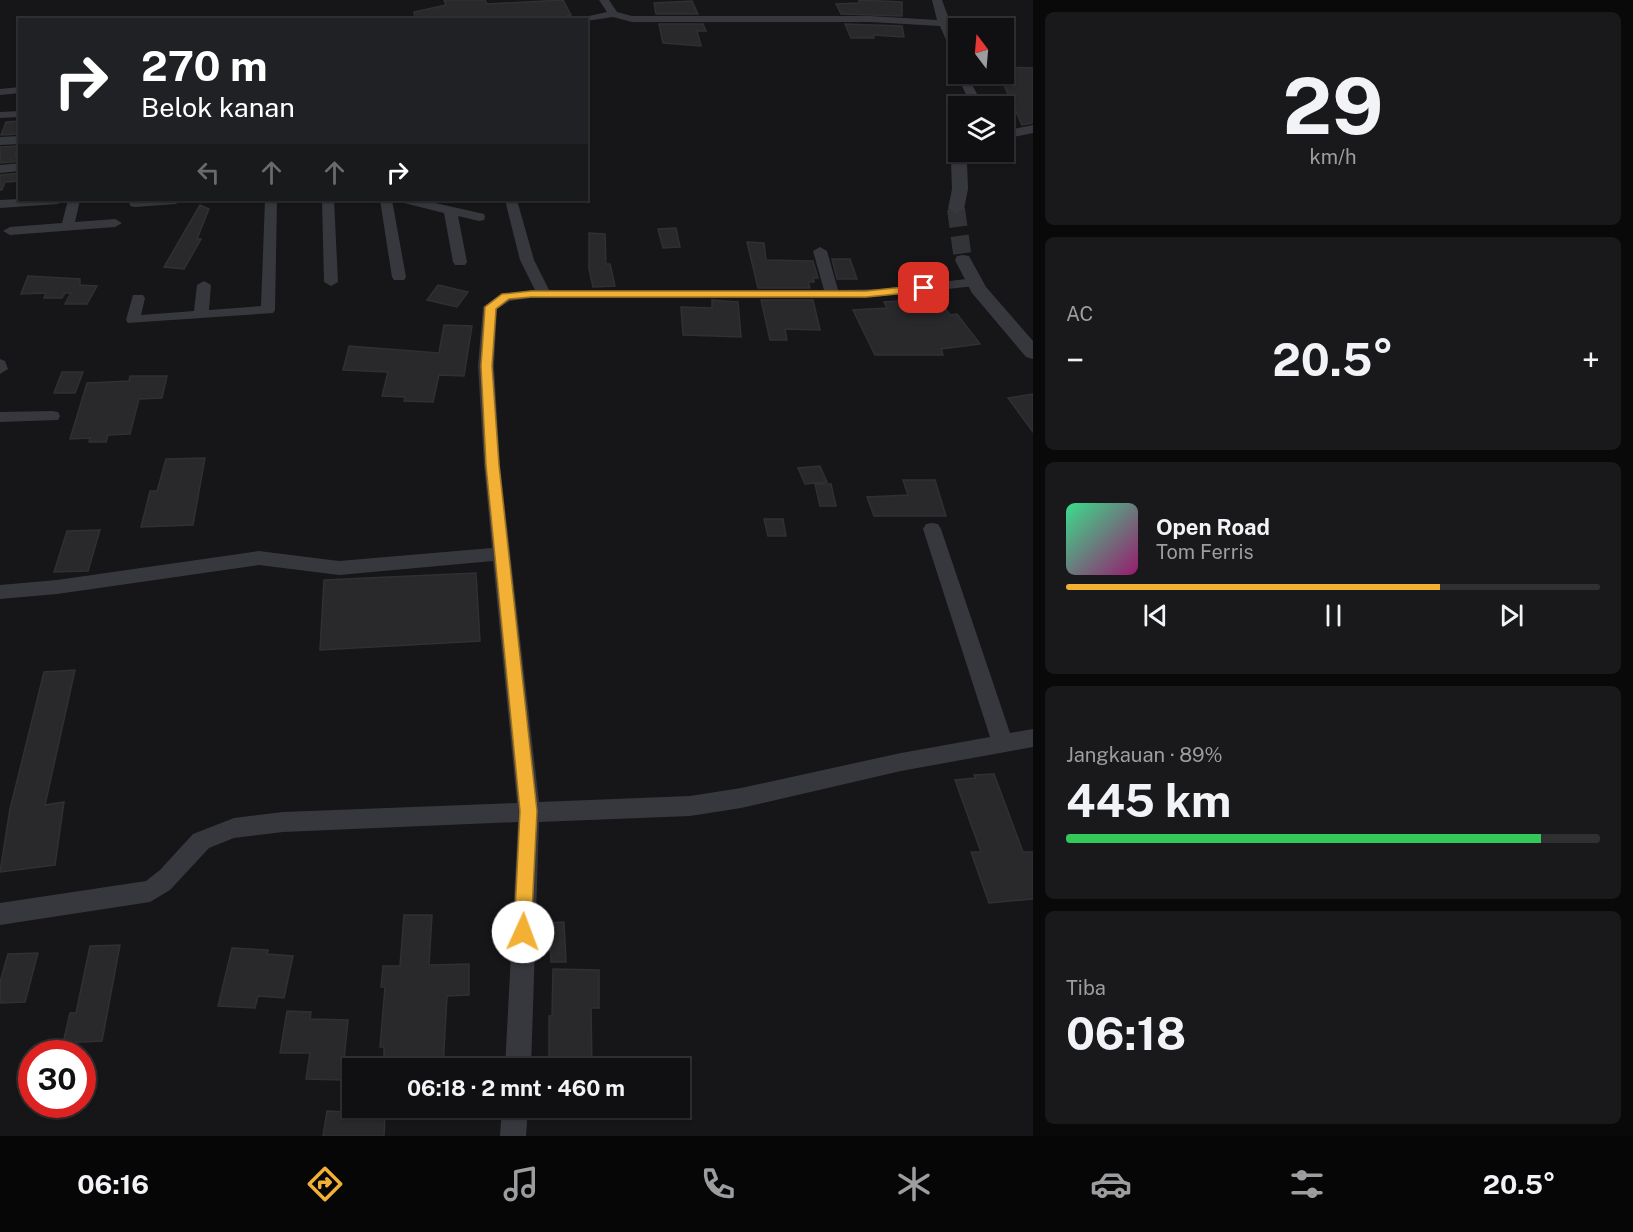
<!DOCTYPE html>
<html lang="id">
<head>
<meta charset="utf-8">
<style>
  :root { --surface:#101012; --page:#19191b; --text:#f1f3f6; --muted:#9c9d9f; --line:#303032; --accent:#f2b134 }
  body { margin:0; font-family:"Public Sans",sans-serif; background:var(--page); color:var(--text); height:100vh; display:flex; flex-direction:column; font-size:22px; white-space:nowrap }
  * { box-sizing:border-box; margin:0 }
  p { font-size:20px; color:var(--muted) }
  .icon { flex:none; width:33px; height:33px; fill:none; stroke:currentColor; stroke-width:2; stroke-linecap:round; stroke-linejoin:round }
  .map { position:relative; flex:1; overflow:hidden }
  .side { display:flex; flex-direction:column; gap:12px; padding:12px; background:#09090a; width:600px }
  .side>* { flex:none }
  .banner { position:absolute; left:18px; top:18px; width:570px; height:183px; border-radius:0px; box-shadow:0 2px 4px #0004,0 0 0 2px var(--line); background:#202124; color:#fff; overflow:hidden }
  .needle { width:39px; rotate:344deg }
  .controls { position:absolute; left:948px; top:18px; display:grid; gap:12px }
  .controls a { display:grid; place-items:center; width:66px; height:66px; border-radius:0px; background:var(--surface); box-shadow:0 2px 4px #0004,0 0 0 2px var(--line); font-size:30px }
  .speed { position:absolute; left:18px; top:1040px; display:flex; gap:12px; font-size:30px; font-weight:700; text-align:center }
  .speed>* { display:grid; place-content:center; width:78px; height:78px; border-radius:50%; background:var(--surface); box-shadow:0 2px 4px #0004,0 0 0 2px var(--line); line-height:1 }
  .speed .limit { border:9px solid #d22; background:#fff; color:#111 }
  .pin { position:absolute; display:grid; place-items:center; width:51px; height:51px; color:#fff; margin:-26px; border-radius:12px; box-shadow:0 3px 9px #0006 }
  .me { position:absolute; width:66px; margin:-33px; rotate:2deg; stroke-linejoin:round; filter:drop-shadow(0 0 4px #0008) }
  .turn { display:flex; align-items:center; gap:21px; height:126px; padding:0 24px; font-size:27px }
  .turn .icon { width:78px; height:78px; stroke-width:2.5 }
  .turn b { display:block; font-size:42px; line-height:51px }
  .lanes { display:flex; align-items:center; height:57px; padding:0 24px; background:#0003; justify-content:center; gap:30px; direction:ltr }
  .lanes .off { opacity:.35 }
  .big { font-size:45px; font-weight:700; line-height:1.1 }
  .side .widget { flex:1; display:flex; flex-direction:column; justify-content:center; gap:9px; min-width:0; padding:0 21px; border-radius:9px; background:var(--page) }
  .side .dial { align-items:center; gap:0 }
  .dial b { font-size:78px; line-height:1 }
  .song { display:flex; align-items:center; gap:18px }
  .cover { width:72px; height:72px; border-radius:9px; background:linear-gradient(135deg,hsl(150 70% 55%),hsl(320 70% 35%)) }
  .played { height:6px; border-radius:3px; background:linear-gradient(90deg,var(--accent) 70%,var(--line) 70%) }
  .keys { display:flex; justify-content:space-around; direction:ltr }
  .heat { display:flex; justify-content:space-between; align-items:center; font-size:33px; direction:ltr }
  .charge { height:9px; border-radius:4px; background:linear-gradient(90deg,#34c759 89%,var(--line) 0) }
  .trip { position:absolute; left:342px; top:1058px; width:348px; height:60px; border-radius:0px; background:var(--surface); box-shadow:0 2px 4px #0004,0 0 0 2px var(--line); font-weight:700; line-height:60px; text-align:center }
  .dock { display:flex; height:96px; justify-content:space-around; align-items:center; background:#060607; color:var(--muted) }
  .dock .icon { width:42px; height:42px }
  .dock .on { color:var(--accent) }
  .dock b { font-size:27px; color:var(--text) }
  main { display:flex; flex:1; min-height:0 }
  .map>svg:first-child { display:block }
</style>
</head>
<body>
<main>
<div class="map">
<svg width="1033" height="1136" viewBox="0 0 1033 1136">
  <rect width="100%" height="100%" fill="#161618"/>
  <!-- building -->
  <path fill="#29292c" stroke="#303034" stroke-width="1.5" d="M 444,0 L 485,0 L 487,4 L 563,0 L 571,15 L 567,16 L 569,18 L 556,20 L 415,20 L 414,12 L 446,5 Z
    M 859,0 L 902,2 L 902,16 L 841,14 L 836,4 L 859,3 Z
    M 692,1 L 698,14 L 656,14 L 654,3 Z
    M 659,24 L 703,24 L 706,31 L 697,31 L 701,46 L 663,43 Z
    M 845,24 L 902,26 L 904,37 L 873,35 L 874,38 L 851,38 Z
    M 1004,67 L 1033,68 L 1033,123 L 1022,125 L 999,74 L 1004,74 Z
    M 20,121 L 20,134 L 1,135 L 6,122 Z
    M 18,146 L 15,156 L 20,156 L 20,161 L 0,163 L 0,147 Z
    M 20,173 L 20,181 L 5,182 L 2,190 L 0,190 L 0,175 Z
    M 200,205 L 209,209 L 197,239 L 201,239 L 184,269 L 164,267 Z
    M 676,228 L 680,247 L 663,248 L 658,229 Z
    M 589,233 L 605,234 L 606,264 L 610,264 L 615,286 L 593,287 L 589,269 Z
    M 747,242 L 764,243 L 766,260 L 813,261 L 818,278 L 813,278 L 814,282 L 808,282 L 810,288 L 758,288 Z
    M 832,259 L 850,259 L 857,279 L 837,279 Z
    M 28,276 L 80,279 L 80,285 L 97,286 L 87,304 L 65,304 L 71,293 L 65,293 L 62,298 L 44,298 L 46,293 L 21,294 Z
    M 438,285 L 468,292 L 457,307 L 427,300 Z
    M 935,294 L 950,315 L 957,314 L 980,344 L 941,349 L 943,355 L 875,355 L 853,310 L 887,308 L 884,302 L 913,300 L 911,297 Z
    M 712,300 L 738,302 L 741,337 L 683,335 L 681,307 L 712,308 Z
    M 761,300 L 813,300 L 820,330 L 785,329 L 787,340 L 770,340 Z
    M 444,325 L 472,326 L 464,376 L 439,375 L 433,402 L 404,401 L 405,397 L 382,396 L 388,372 L 343,370 L 349,346 L 439,353 Z
    M 62,372 L 83,372 L 75,393 L 54,393 Z
    M 130,376 L 167,376 L 162,398 L 139,399 L 130,434 L 108,435 L 106,442 L 89,442 L 90,438 L 70,439 L 87,383 L 129,381 Z
    M 1033,394 L 1033,432 L 1008,398 Z
    M 205,458 L 193,525 L 141,527 L 150,491 L 157,491 L 166,459 Z
    M 820,466 L 827,482 L 805,484 L 798,468 Z
    M 903,480 L 935,480 L 946,516 L 874,516 L 867,497 L 908,495 Z
    M 815,484 L 831,484 L 836,506 L 820,506 Z
    M 764,519 L 783,519 L 786,536 L 768,536 Z
    M 100,530 L 88,571 L 54,572 L 67,531 Z
    M 476,573 L 480,641 L 320,650 L 324,580 Z
    M 75,670 L 45,805 L 64,802 L 55,865 L 0,872 L 10,809 L 44,672 Z
    M 994,774 L 1023,852 L 1033,852 L 1033,899 L 989,903 L 971,852 L 981,852 L 955,780 L 976,778 L 974,775 Z
    M 404,915 L 432,915 L 429,965 L 469,964 L 469,995 L 447,996 L 443,1068 L 384,1068 L 384,1047 L 380,1047 L 385,987 L 381,987 L 383,966 L 400,966 Z
    M 564,922 L 566,962 L 551,962 L 549,923 Z
    M 120,945 L 102,1041 L 63,1043 L 70,1013 L 76,1013 L 90,946 Z
    M 232,948 L 268,950 L 267,954 L 293,956 L 284,998 L 258,996 L 255,1008 L 218,1006 Z
    M 38,953 L 25,1002 L 0,1003 L 0,982 L 8,954 Z
    M 553,969 L 599,970 L 599,1008 L 591,1008 L 592,1068 L 549,1068 L 549,1016 L 552,1016 Z
    M 287,1011 L 311,1012 L 310,1019 L 348,1020 L 342,1080 L 306,1079 L 310,1053 L 280,1053 Z
    M 327,1111 L 360,1113 L 359,1116 L 385,1115 L 384,1136 L 323,1136 Z"/>
  <g fill="none" stroke-linecap="round" stroke-linejoin="round">
    <!-- tertiary-tunnel -->
    <path stroke="#333438" stroke-width="18" stroke-dasharray="18 9" stroke-linecap="butt" d="M 956,209 L 963,260"/>
    <!-- minor -->
    <path fill="#37383d" fill-rule="evenodd" d="M 599,0 L 609,0 L 617,12 L 632,16 L 870,16 L 937,20 L 932,0 L 942,0 L 958,44 L 958,74 L 966,74 L 981,101 L 981,106 L 969,106 L 969,101 L 956,73 L 953,70 L 950,49 L 940,26 L 870,22 L 632,22 L 613,17 L 586,21 L 586,20 L 571,20 L 607,12 Z
      M 20,87 L 20,93 L 0,95 L 0,89 Z
      M 20,111 L 20,117 L 0,118 L 0,112 Z
      M 20,136 L 20,144 L 0,145 L 0,137 Z
      M 20,163 L 20,171 L 0,173 L 0,165 Z
      M 20,199 L 20,200 L 64,200 L 58,204 L 0,208 L 0,200 Z
      M 68,200 L 80,200 L 75,222 L 115,219 L 122,223 L 115,227 L 10,235 L 3,231 L 10,227 L 62,223 Z
      M 129,200 L 182,200 L 176,204 L 135,207 L 130,206 Z
      M 265,200 L 277,200 L 275,310 L 273,313 L 128,323 L 126,320 L 133,295 L 143,295 L 145,298 L 141,315 L 194,311 L 197,285 L 204,281 L 211,285 L 209,310 L 261,306 Z
      M 322,200 L 334,200 L 338,282 L 331,286 L 324,282 Z
      M 380,200 L 392,200 L 406,277 L 404,280 L 394,280 L 392,277 Z
      M 402,200 L 422,200 L 484,214 L 485,217 L 484,220 L 479,221 L 458,216 L 467,262 L 465,265 L 455,265 L 453,262 L 444,213 L 404,203 Z
      M 505,200 L 517,200 L 534,260 L 549,290 L 824,290 L 813,251 L 820,247 L 827,251 L 838,290 L 880,289 L 975,278 L 982,282 L 975,286 L 866,298 L 531,298 L 510,301 L 497,309 L 494,366 L 500,465 L 539,802 L 690,796 L 741,788 L 901,753 L 990,737 L 923,529 L 926,524 L 932,523 L 938,524 L 941,529 L 1010,733 L 1033,729 L 1033,747 L 901,771 L 741,808 L 690,816 L 539,822 L 531,1068 L 505,1068 L 518,822 L 283,832 L 234,838 L 209,848 L 170,890 L 150,902 L 0,925 L 0,903 L 146,881 L 160,870 L 193,834 L 234,818 L 283,812 L 517,803 L 493,561 L 339,575 L 259,565 L 57,594 L 0,599 L 0,585 L 57,580 L 259,551 L 339,561 L 492,548 L 484,465 L 478,366 L 483,307 L 501,294 L 535,290 L 520,260 Z
      M 0,359 L 5,361 L 8,369 L 0,374 Z
      M 52,411 L 58,412 L 60,416 L 58,420 L 0,422 L 0,412 Z
      M 502,1107 L 528,1107 L 526,1136 L 500,1136 Z"/>
    <!-- tertiary -->
    <path fill="#37383d" fill-rule="evenodd" d="M 1033,125 L 1033,133 L 1004,139 L 1004,131 Z
      M 960,152 L 975,152 L 967,163 L 968,189 L 964,209 L 956,214 L 948,209 L 952,189 L 951,163 Z
      M 963,255 L 969,256 L 986,287 L 1033,341 L 1033,359 L 1026,357 L 972,293 L 955,260 L 957,256 Z"/>
  </g>
  <!-- route -->
  <path fill="#f2b134" stroke="#9d7322" stroke-width="1.5" d="M 924,285 L 927,286 L 927,291 L 866,297 L 531,297 L 509,299 L 496,309 L 492,366 L 499,465 L 537,811 L 531,932 L 529,938 L 523,940 L 516,938 L 514,932 L 520,811 L 486,465 L 481,366 L 485,307 L 502,294 L 531,291 L 866,291 Z"/>
</svg>
<div class="controls">
<a><svg class="needle" viewBox="-14 -14 28 28"><path d="M0-13l5 13h-10z" fill="#e53935"/><path d="M0 13l5-13h-10z" fill="#9c9d9f"/></svg></a>
<a><svg class="icon" aria-label="layers" viewBox="0 0 24 24"><path d="M12 4l9 5-9 5-9-5zM3 14l9 5 9-5"/></svg></a>
</div>
<div class="speed"><div class="limit">30</div></div>
<div class="pin" style="left:924px;top:288px;background:#d93025"><svg class="icon" aria-label="arrive" viewBox="0 0 24 24"><path d="M6 21V4h12l-3 4 3 4H6"/></svg></div>
<svg class="me" style="left:523px;top:932px" viewBox="-20 -20 40 40"><circle r="19" fill="#fff"/><path d="M0-13L10 11 0 6-10 11z" fill="#f2b134"/></svg>
<div class="trip">06:18 · 2 mnt · 460 m</div>
<div class="banner">
<div class="turn"><svg class="icon" aria-label="right" viewBox="0 0 24 24"><path d="M7 20v-9h11M14 6l5 5-5 5"/></svg><div><b>270 m</b>Belok kanan</div></div>
<div class="lanes"><svg class="icon off" aria-label="left" viewBox="0 0 24 24"><path d="M17 20v-9H6M10 6l-5 5 5 5"/></svg><svg class="icon off" aria-label="ahead" viewBox="0 0 24 24"><path d="M12 20V5M6 11l6-6 6 6"/></svg><svg class="icon off" aria-label="ahead" viewBox="0 0 24 24"><path d="M12 20V5M6 11l6-6 6 6"/></svg><svg class="icon" aria-label="right" viewBox="0 0 24 24"><path d="M7 20v-9h11M14 6l5 5-5 5"/></svg></div>
</div>
</div>
<section class="side">
<div class="widget dial"><b>29</b><p>km/h</p></div>
<div class="widget"><p>AC</p>
<div class="heat"><a>−</a><b class="big">20.5°</b><a>+</a></div>
</div>
<div class="widget">
<div class="song"><i class="cover"></i><div><b>Open Road</b><p>Tom Ferris</p></div></div>
<div class="played"></div>
<div class="keys"><svg class="icon" aria-label="previous" viewBox="0 0 24 24"><path d="M18 5L8 12l10 7zM5 5v14"/></svg><svg class="icon" aria-label="pause" viewBox="0 0 24 24"><path d="M8 5v14M16 5v14"/></svg><svg class="icon" aria-label="next" viewBox="0 0 24 24"><path d="M6 5l10 7-10 7zM19 5v14"/></svg></div>
</div>
<div class="widget"><p>Jangkauan · 89%</p><b class="big">445 km</b><div class="charge"></div></div>
<div class="widget"><p>Tiba</p><b class="big">06:18</b></div>
</section>
</main>
<nav class="dock">
<b>06:16</b>
<svg class="icon on" aria-label="directions" viewBox="0 0 24 24"><path d="M12 3l9 9-9 9-9-9zM9 14v-3h6M13 9l2 2-2 2"/></svg>
<svg class="icon" aria-label="music" viewBox="0 0 24 24"><path d="M9 18V5l10-2v13"/><circle cx="6" cy="18" r="3"/><circle cx="16" cy="16" r="3"/></svg>
<svg class="icon" aria-label="phone" viewBox="0 0 24 24"><path d="M5 4h4l2 5-3 2q2 4 5 5l2-3 5 2v4C11 20 4 13 5 4z"/></svg>
<svg class="icon" aria-label="climate" viewBox="0 0 24 24"><path d="M12 3v18M4 7l16 10M4 17L20 7"/></svg>
<svg class="icon" aria-label="car" viewBox="0 0 24 24"><path d="M5 17H2v-5l4-1 3-4h7l3 4 3 1v5h-3M9 17h6M6 11h13"/><circle cx="7" cy="17" r="2"/><circle cx="17" cy="17" r="2"/></svg>
<svg class="icon" aria-label="filters" viewBox="0 0 24 24"><path d="M4 7h16M4 17h16"/><circle cx="9" cy="7" r="2"/><circle cx="15" cy="17" r="2"/></svg>
<b>20.5°</b>
</nav>
</body>
</html>
